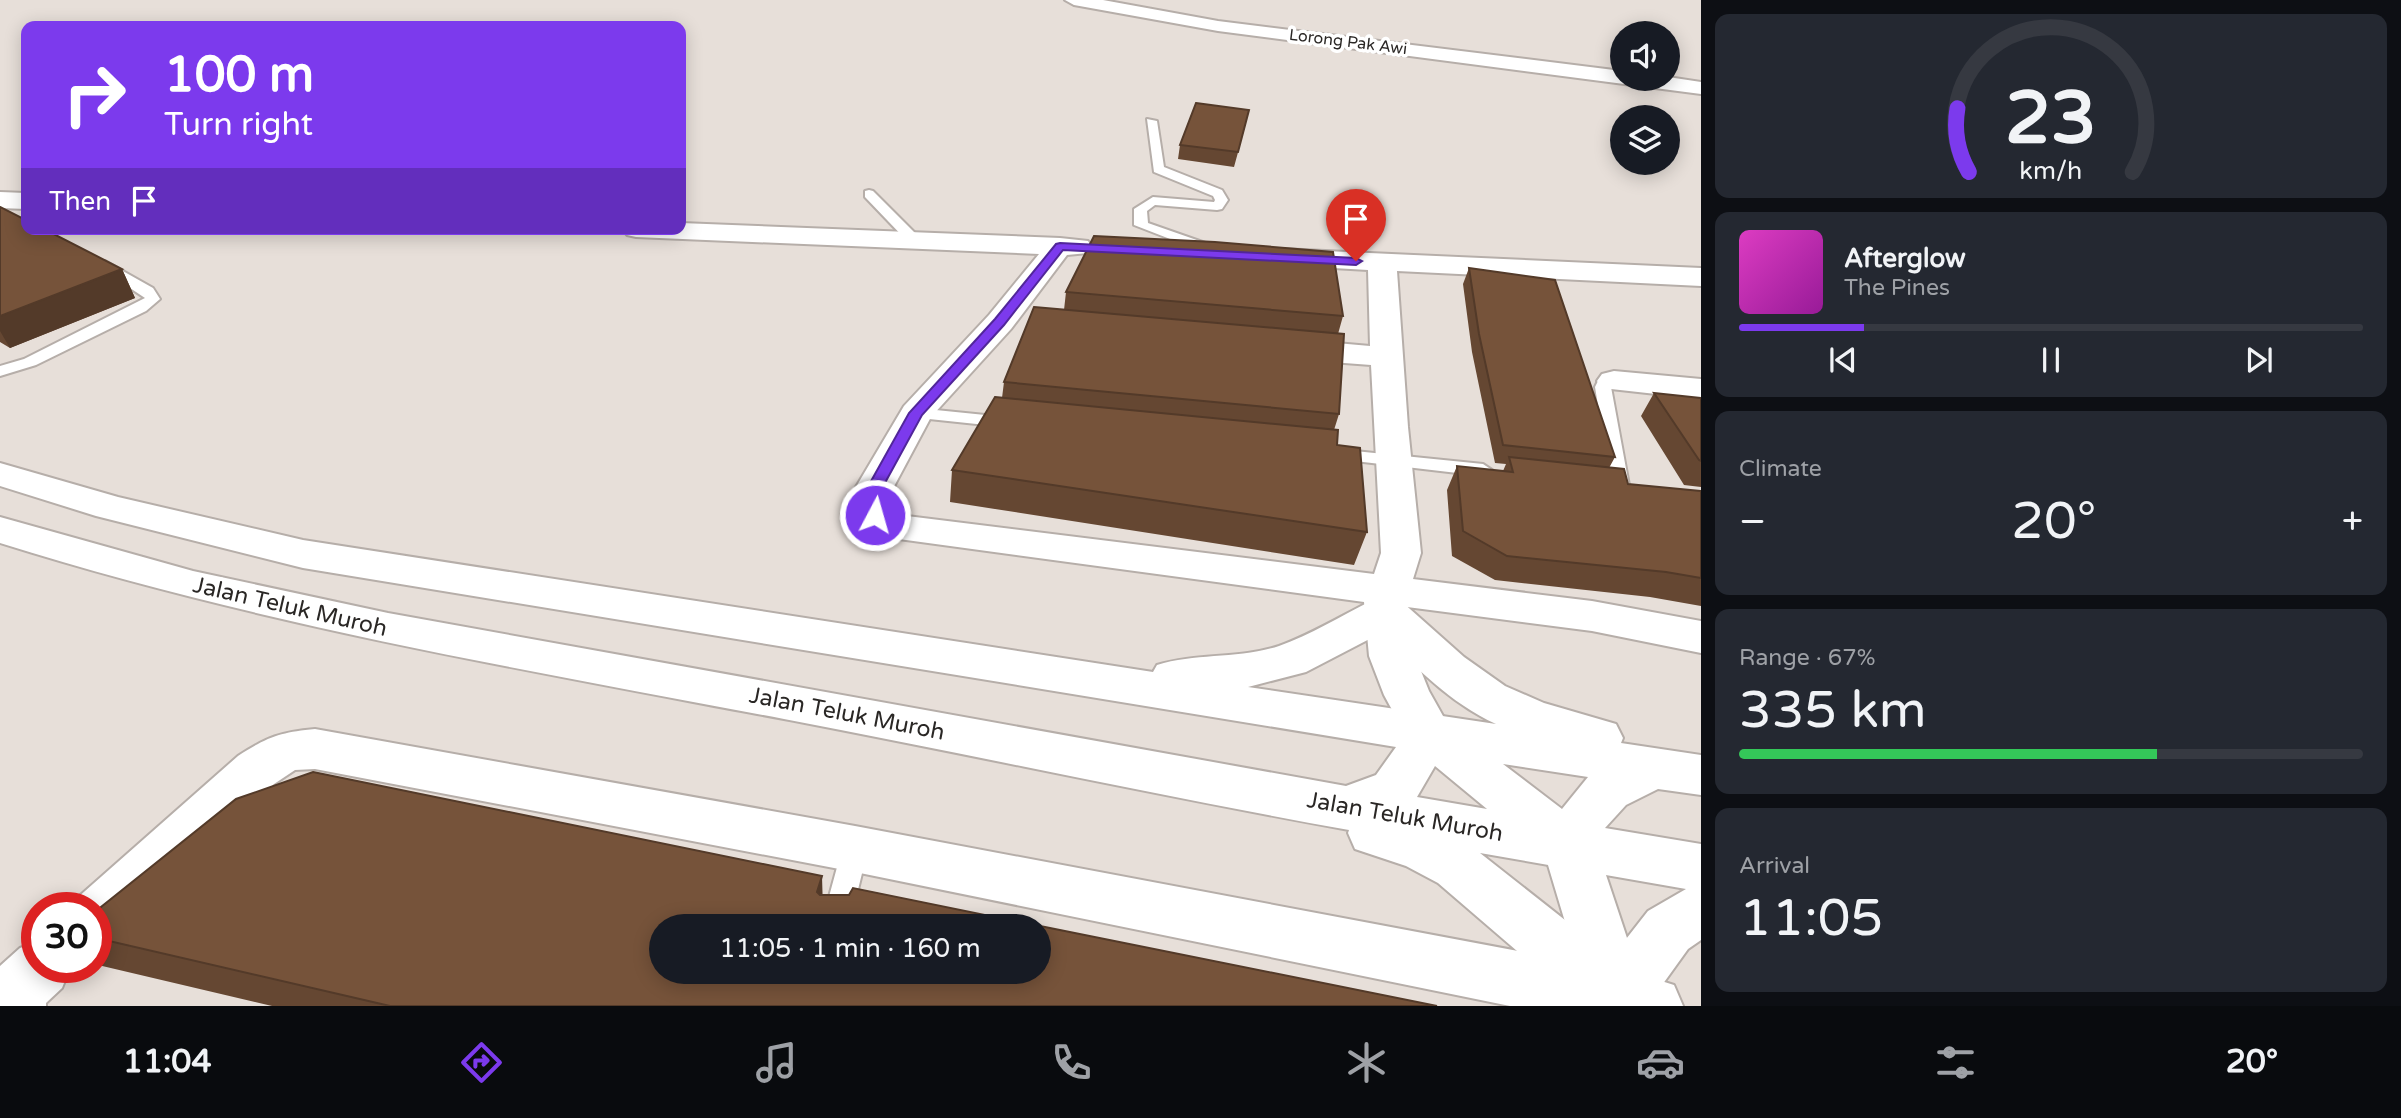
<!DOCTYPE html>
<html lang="en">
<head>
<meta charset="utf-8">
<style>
  :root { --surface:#171b24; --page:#242831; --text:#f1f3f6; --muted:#9ea1a6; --line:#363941; --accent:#7c3aed }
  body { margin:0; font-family:"Varela Round",sans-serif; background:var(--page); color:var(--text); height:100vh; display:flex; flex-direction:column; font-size:26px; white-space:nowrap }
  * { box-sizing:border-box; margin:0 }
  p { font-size:23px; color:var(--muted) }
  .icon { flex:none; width:38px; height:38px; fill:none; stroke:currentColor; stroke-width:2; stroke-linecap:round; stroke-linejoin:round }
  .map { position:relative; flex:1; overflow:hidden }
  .side { display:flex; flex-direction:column; gap:14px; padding:14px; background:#0d0f14; width:700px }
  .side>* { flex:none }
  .banner { position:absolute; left:21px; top:21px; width:665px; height:214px; border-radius:14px; box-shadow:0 4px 18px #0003; background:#7c3aed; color:#fff; overflow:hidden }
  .buttons { position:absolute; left:1610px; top:21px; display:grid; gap:14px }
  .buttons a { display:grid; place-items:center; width:70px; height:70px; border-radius:50%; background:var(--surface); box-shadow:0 4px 18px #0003; font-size:35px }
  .speed { position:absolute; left:21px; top:892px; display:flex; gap:14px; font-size:35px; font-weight:700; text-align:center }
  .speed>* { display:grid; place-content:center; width:91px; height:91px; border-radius:50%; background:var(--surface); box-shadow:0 4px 18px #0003; line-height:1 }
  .speed .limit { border:10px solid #d22; background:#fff; color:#111 }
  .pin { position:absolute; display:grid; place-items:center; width:60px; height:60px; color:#fff; margin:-72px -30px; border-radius:50% 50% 50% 0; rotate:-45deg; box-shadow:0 0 7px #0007 }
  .pin .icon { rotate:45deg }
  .me { position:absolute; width:77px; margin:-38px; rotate:6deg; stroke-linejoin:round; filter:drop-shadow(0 0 5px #0008) }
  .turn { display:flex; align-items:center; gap:24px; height:147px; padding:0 28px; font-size:32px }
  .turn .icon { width:91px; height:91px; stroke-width:2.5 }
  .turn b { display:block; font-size:49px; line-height:60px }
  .then { display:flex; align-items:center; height:66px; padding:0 28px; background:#0003; gap:14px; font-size:26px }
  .big { font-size:52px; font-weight:600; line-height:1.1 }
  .side .tile { flex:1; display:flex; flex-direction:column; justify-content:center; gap:10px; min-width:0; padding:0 24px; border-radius:14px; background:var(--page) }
  .side .dial { align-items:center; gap:0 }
  .dial svg { height:182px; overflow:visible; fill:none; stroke:var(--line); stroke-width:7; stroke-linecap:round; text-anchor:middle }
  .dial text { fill:var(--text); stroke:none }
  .song { display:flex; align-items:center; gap:21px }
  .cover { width:84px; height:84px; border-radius:10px; background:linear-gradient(135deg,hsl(310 70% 55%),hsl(300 70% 35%)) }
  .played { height:7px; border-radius:4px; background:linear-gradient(90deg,var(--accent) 20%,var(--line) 20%) }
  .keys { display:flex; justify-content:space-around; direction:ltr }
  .heat { display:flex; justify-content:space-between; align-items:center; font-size:38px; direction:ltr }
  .charge { height:10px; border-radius:5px; background:linear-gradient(90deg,#34c759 67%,var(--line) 0) }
  .trip { position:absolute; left:649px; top:914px; width:402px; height:70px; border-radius:35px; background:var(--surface); box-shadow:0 4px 18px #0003; font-weight:600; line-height:70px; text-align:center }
  .tabs { display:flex; height:112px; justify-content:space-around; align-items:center; background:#090b0e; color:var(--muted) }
  .tabs .icon { width:49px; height:49px }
  .tabs .current { color:var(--accent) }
  .tabs b { font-size:32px; color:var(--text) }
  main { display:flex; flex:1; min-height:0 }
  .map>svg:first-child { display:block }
</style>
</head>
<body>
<main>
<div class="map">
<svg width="1701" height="1006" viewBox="0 0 1701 1006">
  <rect width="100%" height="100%" fill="#e7dfd9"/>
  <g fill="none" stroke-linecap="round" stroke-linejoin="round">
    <!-- service casing -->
    <g stroke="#b6aea9" stroke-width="4">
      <path id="service" d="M 1147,119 L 1157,121 L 1164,167 L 1222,190 L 1228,200 L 1222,209 L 1217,210 L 1155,205 L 1147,211 L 1148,223 L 1211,245 L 1211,251 L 1201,251 L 1134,225 L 1134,209 L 1153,197 L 1214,202 L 1215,200 L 1213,196 L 1154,172 Z
        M 869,190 L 873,191 L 920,238 L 920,244 L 910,244 L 865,197 L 865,191 Z
        M 105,261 L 153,288 L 160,299 L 146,311 L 36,365 L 0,376 L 0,366 L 24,359 L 145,298 L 100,268 L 98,265 Z
        M 1614,376 L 1622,381 L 1611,387 L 1629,485 L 1620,491 L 1611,485 L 1595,387 L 1599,379 Z
        M 916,408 L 1005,417 L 1014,422 L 1005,427 L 910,417 L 907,413 Z
        M 1335,449 L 1483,464 L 1492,470 L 1483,476 L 1329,458 L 1326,454 Z
        M 855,837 L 864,841 L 868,849 L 849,926 L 821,926 L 842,849 L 846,841 Z
        M 808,971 L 838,971 L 829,1006 L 799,1006 Z"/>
    </g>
    <!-- minor casing -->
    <g stroke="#b6aea9" stroke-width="4">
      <path id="minor" d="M 1065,0 L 1103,0 L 1218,21 L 1622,71 L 1622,79 L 1668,77 L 1701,82 L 1701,94 L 1218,31 L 1074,5 Z
        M 0,192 L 26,193 L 26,209 L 0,208 Z
        M 681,223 L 1060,238 L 1088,241 L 1092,247 L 1088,253 L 1067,255 L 1011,329 L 931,417 L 891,492 L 894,509 L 907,516 L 1374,574 L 1381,553 L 1371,365 L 1291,359 L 1280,356 L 1275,349 L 1280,342 L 1291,339 L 1370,346 L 1368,270 L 1281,265 L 1271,263 L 1267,257 L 1271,251 L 1281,249 L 1701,268 L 1701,286 L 1397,271 L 1408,427 L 1421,553 L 1413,579 L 1592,601 L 1701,621 L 1701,653 L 1592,631 L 1407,607 L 1415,656 L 1429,691 L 1452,732 L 1445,745 L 1428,751 L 1411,745 L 1384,695 L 1369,656 L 1364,602 L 884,537 L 861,524 L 855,515 L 853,492 L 904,406 L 989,315 L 1039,254 L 636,237 L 627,235 L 623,229 L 681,229 Z
        M 1614,371 L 1701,379 L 1701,399 L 1602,388 L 1597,381 L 1602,374 Z
        M 315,729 L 855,826 L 1577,962 L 1542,845 L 1550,829 L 1569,822 L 1588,829 L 1596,845 L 1639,974 L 1674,985 L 1683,1006 L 1510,1006 L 855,872 L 315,769 L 295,770 L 274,784 L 116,935 L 96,943 L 96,908 L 72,908 L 76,899 L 238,756 C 267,737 281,732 315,729 Z
        M 37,942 L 37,968 L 70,968 L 62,988 L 46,1003 L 46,1006 L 0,1006 L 0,966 L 20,948 Z"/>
    </g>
    <!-- secondary casing -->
    <g stroke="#b6aea9" stroke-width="4">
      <path id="secondary" d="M 0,463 L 118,497 L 303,540 L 1153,672 L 1157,665 C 1196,653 1239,659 1279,646 C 1310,635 1341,616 1371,601 L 1386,597 L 1401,601 L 1464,657 L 1505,686 L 1544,703 L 1616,724 L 1623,738 L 1621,743 L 1701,755 L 1701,795 L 1658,789 L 1626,805 L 1605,828 L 1701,844 L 1701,940 L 1688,949 L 1647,1006 L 1581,1006 L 1438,883 L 1406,866 L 1355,849 L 1348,833 L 1349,830 C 1160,796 973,755 784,719 C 520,669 257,624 0,543 L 0,517 L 193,571 L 388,613 L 1346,786 L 1376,775 L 1396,747 L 303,568 L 96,516 L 0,486 ZM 1381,633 C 1417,668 1450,703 1496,724 L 1248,687 L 1306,672 ZM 1503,764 L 1588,777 L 1562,809 ZM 1435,766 L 1487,809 L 1417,797 ZM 1480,853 L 1686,889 L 1648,911 L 1612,957 Z"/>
    </g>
    <!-- service -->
    <use href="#service" fill="#fff" fill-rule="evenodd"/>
    <!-- minor -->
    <use href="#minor" fill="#fff" fill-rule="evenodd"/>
    <!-- secondary -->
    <use href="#secondary" fill="#fff" fill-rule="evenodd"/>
  </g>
  <!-- wall -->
  <path fill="#654732" d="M 1246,123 L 1234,167 L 1178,159 L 1180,145 Z
    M 0,207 L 122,269 L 135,298 L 10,348 L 0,342 Z
    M 1469,268 L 1615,457 L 1609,468 L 1628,484 L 1701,491 L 1701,606 L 1650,597 L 1495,580 L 1452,556 L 1447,490 L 1457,466 L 1503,471 L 1506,464 L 1495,463 L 1472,352 L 1463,284 Z
    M 1066,292 L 1343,316 L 1338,334 L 1339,414 L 1334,430 L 1337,445 L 1367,532 L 1354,565 L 950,502 L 952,470 L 1002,398 L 1004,382 L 1064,310 Z
    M 1654,393 L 1701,398 L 1701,487 L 1684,485 L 1641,416 Z
    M 822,895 L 1039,926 L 662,926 L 662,971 L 806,971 L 805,975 L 1437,1006 L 272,1006 L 98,965 L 96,963 L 96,938 Z"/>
  <!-- shaded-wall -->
  <path fill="#533a29" d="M 122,269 L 135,298 L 10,348 L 0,331 L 0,316 Z
    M 822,876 L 823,910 L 817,892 Z
    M 796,971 L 806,971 L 797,1006 L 795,975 Z"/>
  <!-- building -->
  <path fill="#76533a" stroke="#533a29" stroke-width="2" d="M 1196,103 L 1249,110 L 1238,152 L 1180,145 Z
    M 0,207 L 26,220 L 26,229 L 44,229 L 122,269 L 0,316 Z
    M 1094,236 L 1215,242 L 1333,252 L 1343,316 L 1066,292 Z
    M 1469,268 L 1555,280 L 1615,457 L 1503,445 L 1479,334 Z
    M 1034,307 L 1344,334 L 1339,414 L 1004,382 Z
    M 1654,393 L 1701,398 L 1701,461 L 1699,460 Z
    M 995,397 L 1338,430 L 1337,445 L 1360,448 L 1367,532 L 952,470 Z
    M 1509,457 L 1624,469 L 1628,484 L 1701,491 L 1701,578 L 1666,572 L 1507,556 L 1463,531 L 1457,466 L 1513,472 Z
    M 313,772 L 822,876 L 817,892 L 820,895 L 849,895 L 853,888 L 1039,926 L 662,926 L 662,971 L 796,971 L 795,975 L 830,976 L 831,971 L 1040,971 L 1040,926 L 1437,1006 L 390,1006 L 96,938 L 96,911 L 236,799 Z"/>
  <!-- route -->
  <path fill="#7c3aed" stroke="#51269a" stroke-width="2" d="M 1060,243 L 1356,258 L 1362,261 L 1356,265 L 1063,250 L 1004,325 L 922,415 L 880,492 L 883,515 L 881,518 L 869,518 L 865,492 L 909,413 L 995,319 L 1056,244 Z"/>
  <g text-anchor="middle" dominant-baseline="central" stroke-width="7" stroke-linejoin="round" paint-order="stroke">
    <!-- far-street labels -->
    <g font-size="16" fill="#2a2725" stroke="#fff">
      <text transform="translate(1348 42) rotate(7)">Lorong Pak Awi</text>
    </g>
    <!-- near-street labels -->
    <g font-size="23" fill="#2a2725" stroke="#fff">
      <text transform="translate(290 607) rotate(13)">Jalan Teluk Muroh</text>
      <text transform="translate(847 714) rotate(11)">Jalan Teluk Muroh</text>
      <text transform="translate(1405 817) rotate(10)">Jalan Teluk Muroh</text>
    </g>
  </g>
</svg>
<div class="buttons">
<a><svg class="icon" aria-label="sound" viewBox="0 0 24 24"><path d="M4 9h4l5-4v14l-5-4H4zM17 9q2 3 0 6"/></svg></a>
<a><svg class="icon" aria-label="layers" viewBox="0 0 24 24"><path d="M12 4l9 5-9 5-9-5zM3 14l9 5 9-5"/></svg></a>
</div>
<div class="speed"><div class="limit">30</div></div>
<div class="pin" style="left:1356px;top:261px;background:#d93025"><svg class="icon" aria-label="arrive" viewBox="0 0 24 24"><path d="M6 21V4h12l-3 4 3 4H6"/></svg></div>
<svg class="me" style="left:875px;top:515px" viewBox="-20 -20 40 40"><circle r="17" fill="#7c3aed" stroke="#fff" stroke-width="3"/><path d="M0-11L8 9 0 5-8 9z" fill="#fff"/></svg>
<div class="trip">11:05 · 1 min · 160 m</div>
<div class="banner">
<div class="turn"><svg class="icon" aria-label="right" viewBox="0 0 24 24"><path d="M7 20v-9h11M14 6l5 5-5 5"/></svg><div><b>100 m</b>Turn right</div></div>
<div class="then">Then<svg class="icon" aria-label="arrive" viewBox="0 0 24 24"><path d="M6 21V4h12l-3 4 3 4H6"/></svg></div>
</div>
</div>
<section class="side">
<div class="tile dial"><svg viewBox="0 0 100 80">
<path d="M14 69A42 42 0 1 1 86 69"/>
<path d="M14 69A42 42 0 0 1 9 41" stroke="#7c3aed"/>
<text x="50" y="56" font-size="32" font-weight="700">23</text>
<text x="50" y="72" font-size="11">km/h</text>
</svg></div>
<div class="tile">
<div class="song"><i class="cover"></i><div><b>Afterglow</b><p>The Pines</p></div></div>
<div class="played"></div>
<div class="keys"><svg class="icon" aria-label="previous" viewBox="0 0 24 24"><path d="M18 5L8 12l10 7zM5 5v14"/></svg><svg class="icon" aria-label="pause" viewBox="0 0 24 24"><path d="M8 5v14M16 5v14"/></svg><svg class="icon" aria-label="next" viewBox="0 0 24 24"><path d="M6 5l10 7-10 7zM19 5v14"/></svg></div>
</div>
<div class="tile"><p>Climate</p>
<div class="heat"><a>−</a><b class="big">20°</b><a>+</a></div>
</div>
<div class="tile"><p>Range · 67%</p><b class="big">335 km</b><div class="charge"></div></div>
<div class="tile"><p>Arrival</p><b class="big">11:05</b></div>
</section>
</main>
<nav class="tabs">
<b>11:04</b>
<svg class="icon current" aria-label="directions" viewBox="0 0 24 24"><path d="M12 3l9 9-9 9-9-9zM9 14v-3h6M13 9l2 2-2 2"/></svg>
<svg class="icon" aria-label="music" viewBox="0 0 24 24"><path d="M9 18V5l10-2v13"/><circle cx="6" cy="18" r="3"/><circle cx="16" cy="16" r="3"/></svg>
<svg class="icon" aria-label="phone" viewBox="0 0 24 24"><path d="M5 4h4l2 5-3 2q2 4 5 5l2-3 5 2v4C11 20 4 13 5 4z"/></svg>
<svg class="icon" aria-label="climate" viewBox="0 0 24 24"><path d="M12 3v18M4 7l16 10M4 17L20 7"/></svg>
<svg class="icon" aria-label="car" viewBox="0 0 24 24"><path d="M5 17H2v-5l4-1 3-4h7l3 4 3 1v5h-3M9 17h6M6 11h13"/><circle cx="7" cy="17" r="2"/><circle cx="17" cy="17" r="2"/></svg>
<svg class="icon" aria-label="filters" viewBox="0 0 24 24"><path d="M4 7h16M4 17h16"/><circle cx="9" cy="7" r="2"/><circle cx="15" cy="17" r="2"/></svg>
<b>20°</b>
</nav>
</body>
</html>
